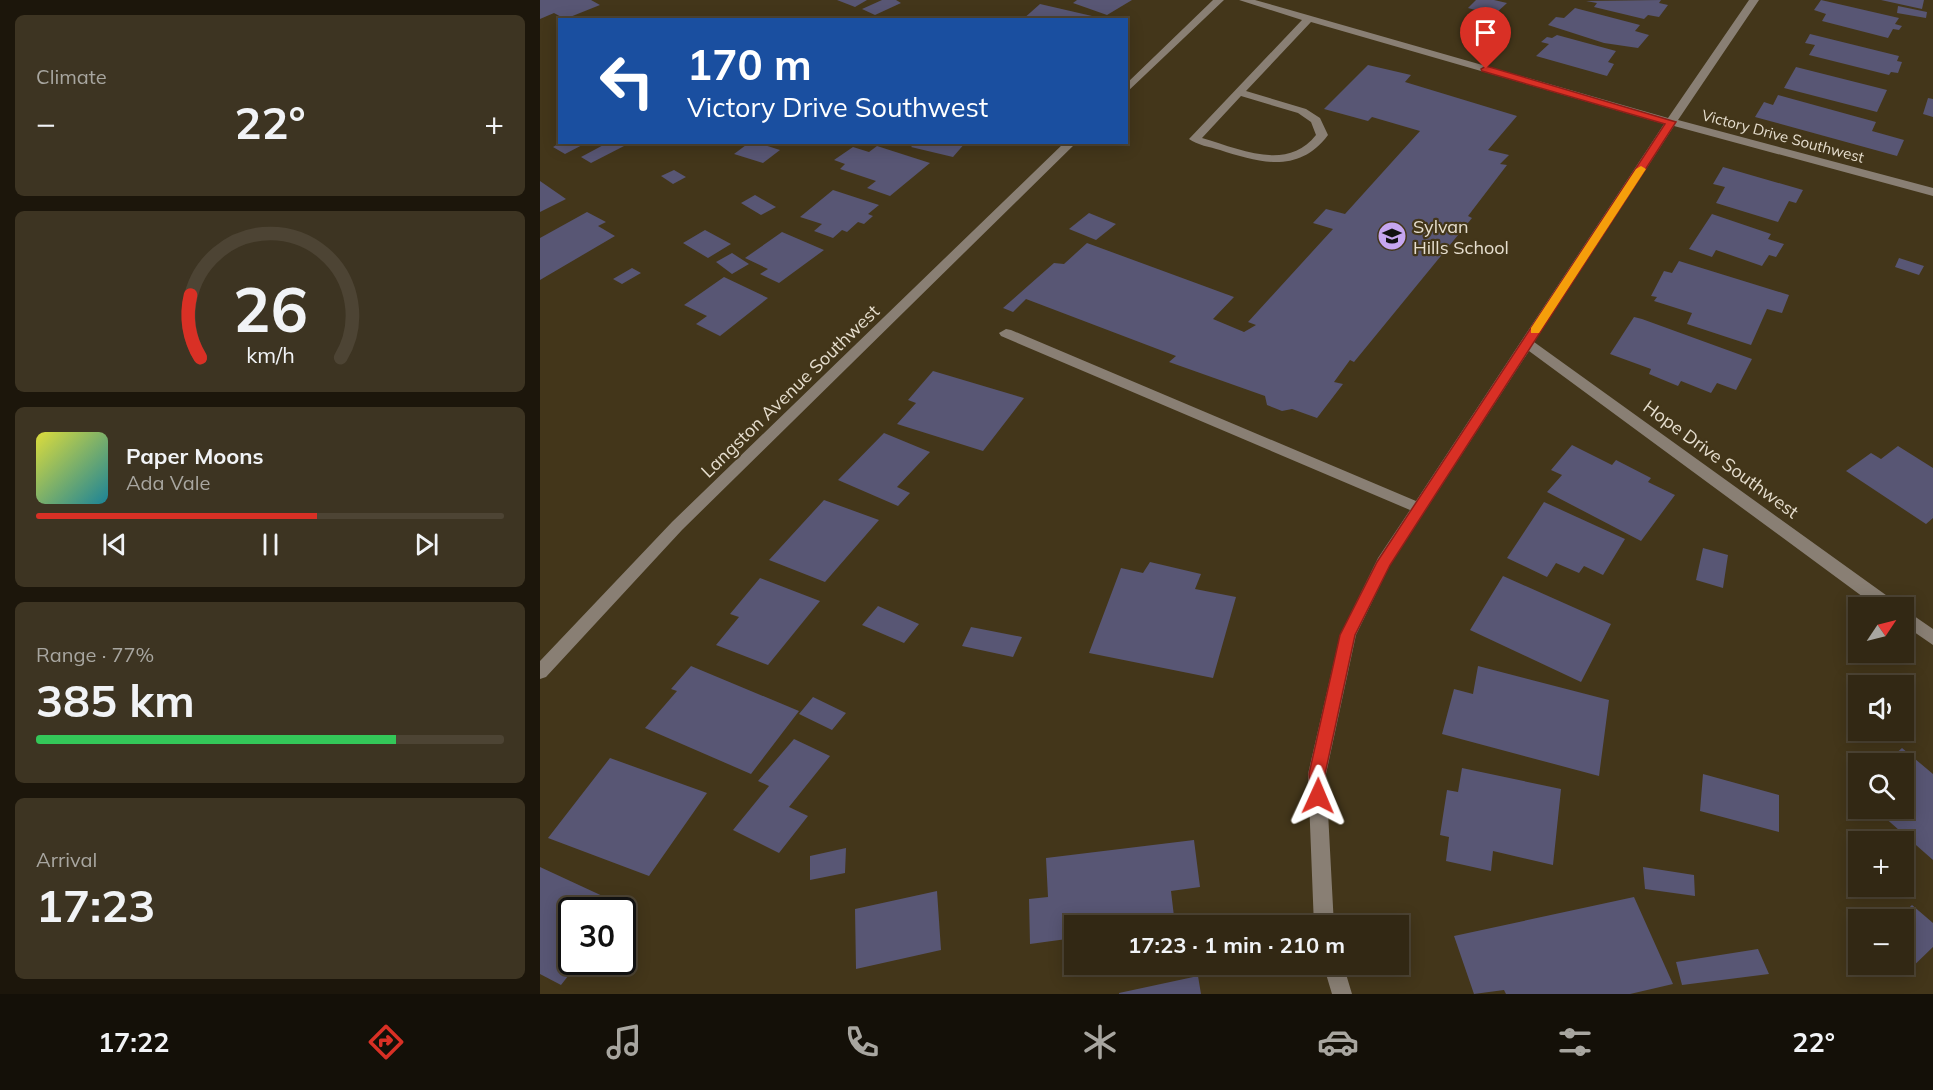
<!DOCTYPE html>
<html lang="en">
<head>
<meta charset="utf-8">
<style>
  :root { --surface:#322814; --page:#3d3422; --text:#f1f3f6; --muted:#a8a6a0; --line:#4d4434; --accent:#d93025 }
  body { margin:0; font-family:Mulish,sans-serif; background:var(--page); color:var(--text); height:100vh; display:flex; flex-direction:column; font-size:22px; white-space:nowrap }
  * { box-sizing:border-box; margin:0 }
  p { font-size:20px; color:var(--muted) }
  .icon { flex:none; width:33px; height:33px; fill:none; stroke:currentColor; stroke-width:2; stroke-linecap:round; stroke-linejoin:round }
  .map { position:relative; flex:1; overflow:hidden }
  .drawer { display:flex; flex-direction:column; gap:15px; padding:15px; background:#1c160b; width:540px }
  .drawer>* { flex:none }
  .banner { position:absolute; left:18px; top:18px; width:570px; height:126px; border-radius:0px; box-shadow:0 3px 15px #0003,0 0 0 2px var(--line); background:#1a4fa0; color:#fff; overflow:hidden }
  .needle { width:39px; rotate:55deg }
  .buttons { position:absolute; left:1308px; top:597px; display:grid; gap:12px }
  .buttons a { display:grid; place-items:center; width:66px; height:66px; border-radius:0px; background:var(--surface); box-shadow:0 3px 15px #0003,0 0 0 2px var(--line); font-size:30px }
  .speed { position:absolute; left:18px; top:897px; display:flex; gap:12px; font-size:30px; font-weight:700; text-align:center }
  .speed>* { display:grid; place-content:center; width:78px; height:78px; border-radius:50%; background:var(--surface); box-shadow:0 3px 15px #0003,0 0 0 2px var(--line); line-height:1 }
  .speed .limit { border:3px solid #111; border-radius:9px; background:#fff; color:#111 }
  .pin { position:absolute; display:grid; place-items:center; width:51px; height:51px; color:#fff; margin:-62px -26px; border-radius:50% 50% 50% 0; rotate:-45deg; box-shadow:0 0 6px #0007 }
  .pin .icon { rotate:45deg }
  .me { position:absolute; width:66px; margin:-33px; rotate:1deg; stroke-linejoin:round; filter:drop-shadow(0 0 4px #0008) }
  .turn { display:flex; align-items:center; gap:21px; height:126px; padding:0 30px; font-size:27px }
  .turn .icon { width:78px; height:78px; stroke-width:2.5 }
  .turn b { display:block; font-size:42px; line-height:51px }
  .big { font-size:45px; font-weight:700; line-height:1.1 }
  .drawer .tile { flex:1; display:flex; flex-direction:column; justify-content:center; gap:9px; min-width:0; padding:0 21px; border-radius:9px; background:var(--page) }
  .drawer .dial { align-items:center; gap:0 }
  .dial svg { height:156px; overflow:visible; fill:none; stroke:var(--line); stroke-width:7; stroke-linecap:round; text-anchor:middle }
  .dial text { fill:var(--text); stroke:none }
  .song { display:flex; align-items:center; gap:18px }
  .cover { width:72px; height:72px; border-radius:9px; background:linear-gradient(135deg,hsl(60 70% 55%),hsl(190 70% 35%)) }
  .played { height:6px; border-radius:3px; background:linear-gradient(90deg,var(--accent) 60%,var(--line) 60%) }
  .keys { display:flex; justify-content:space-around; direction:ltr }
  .heat { display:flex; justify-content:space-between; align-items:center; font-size:33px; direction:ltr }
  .charge { height:9px; border-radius:4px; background:linear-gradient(90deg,#34c759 77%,var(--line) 0) }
  .trip { position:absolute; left:524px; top:915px; width:345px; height:60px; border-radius:0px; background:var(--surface); box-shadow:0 3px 15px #0003,0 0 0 2px var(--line); font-weight:700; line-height:60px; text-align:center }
  .tabs { display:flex; height:96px; justify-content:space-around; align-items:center; background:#141008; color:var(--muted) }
  .tabs .icon { width:42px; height:42px }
  .tabs .selected { color:var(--accent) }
  .tabs b { font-size:27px; color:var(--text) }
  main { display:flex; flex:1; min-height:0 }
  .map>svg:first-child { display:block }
</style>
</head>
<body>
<main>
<section class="drawer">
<div class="tile"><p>Climate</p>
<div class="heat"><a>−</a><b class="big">22°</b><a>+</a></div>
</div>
<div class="tile dial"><svg viewBox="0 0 100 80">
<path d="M14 69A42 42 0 1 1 86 69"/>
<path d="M14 69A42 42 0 0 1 9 37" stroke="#d93025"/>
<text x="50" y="56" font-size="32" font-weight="700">26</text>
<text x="50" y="72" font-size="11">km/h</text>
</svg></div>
<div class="tile">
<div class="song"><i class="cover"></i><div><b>Paper Moons</b><p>Ada Vale</p></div></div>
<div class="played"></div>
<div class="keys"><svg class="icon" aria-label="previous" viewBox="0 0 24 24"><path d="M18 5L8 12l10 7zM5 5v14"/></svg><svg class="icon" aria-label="pause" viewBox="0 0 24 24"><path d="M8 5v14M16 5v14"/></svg><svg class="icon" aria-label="next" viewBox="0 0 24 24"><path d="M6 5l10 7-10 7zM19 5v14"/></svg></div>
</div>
<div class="tile"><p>Range · 77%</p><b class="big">385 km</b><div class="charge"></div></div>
<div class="tile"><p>Arrival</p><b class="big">17:23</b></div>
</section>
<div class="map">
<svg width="1393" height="994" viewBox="0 0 1393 994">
  <rect width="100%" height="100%" fill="#43361a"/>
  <!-- building -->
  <path fill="#585674" d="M 0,0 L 51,0 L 60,5 L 25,19 L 14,13 L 0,19 Z
    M 297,0 L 327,0 L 315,7 Z
    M 342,0 L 356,0 L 361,3 L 335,15 L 322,9 Z
    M 537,0 L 592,0 L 567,15 L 533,3 Z
    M 936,0 L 954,0 L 967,3 L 954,15 L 928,8 Z
    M 1121,0 L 1119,3 L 1128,5 L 1119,17 L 1108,15 L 1104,19 L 1054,7 L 1057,3 L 1046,1 Z
    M 1281,0 L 1359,18 L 1355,24 L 1362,26 L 1359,30 L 1353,29 L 1348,38 L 1282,21 L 1286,14 L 1274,10 Z
    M 1341,0 L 1384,0 L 1382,9 Z
    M 500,4 L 565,19 L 565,20 L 482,20 Z
    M 1358,6 L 1387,12 L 1386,18 L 1357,13 Z
    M 1035,8 L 1100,25 L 1095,31 L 1109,35 L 1098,48 L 1064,43 L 1008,25 L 1016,17 L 1024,18 Z
    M 1270,34 L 1359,56 L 1357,61 L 1362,62 L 1358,73 L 1351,72 L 1349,75 L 1269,55 L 1275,45 L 1265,43 Z
    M 1017,35 L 1076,51 L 1068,62 L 1074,64 L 1067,76 L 996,56 L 1009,44 L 1001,42 L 1007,37 L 1012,38 Z
    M 828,65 L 871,75 L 865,82 L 977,116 L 948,150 L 969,155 L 960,164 L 967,165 L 928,216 L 932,218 L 814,362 L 810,360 L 794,382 L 803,384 L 777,418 L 752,409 L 742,411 L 727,405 L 725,396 L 629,362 L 636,356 L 486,299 L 473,312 L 463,308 L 514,263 L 524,264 L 547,243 L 694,297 L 673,319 L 704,332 L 716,325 L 708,322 L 793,229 L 773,223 L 786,209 L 805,214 L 880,131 L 832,117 L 828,121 L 784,109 Z
    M 1256,67 L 1347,90 L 1337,112 L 1244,88 Z
    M 1238,95 L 1336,122 L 1332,131 L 1364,140 L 1357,156 L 1215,117 L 1224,102 L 1233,105 Z
    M 1388,98 L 1393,99 L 1393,117 L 1383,114 Z
    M 22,142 L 48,142 L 25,154 L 13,147 Z
    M 69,142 L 86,145 L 51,163 L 41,157 Z
    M 210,142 L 215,142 L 240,150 L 223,163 L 194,154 Z
    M 376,142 L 426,142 L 413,157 L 371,147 Z
    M 337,146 L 390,163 L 350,196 L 327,188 L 336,181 L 300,169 L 305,164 L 294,160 L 313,147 L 329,152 Z
    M 1183,167 L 1263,190 L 1256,203 L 1249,201 L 1238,222 L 1176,203 L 1185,187 L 1173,184 Z
    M 134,170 L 146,177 L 133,184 L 121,176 Z
    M 0,181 L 26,199 L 0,212 Z
    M 293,190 L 339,205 L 328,214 L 333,216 L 324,224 L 318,222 L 307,232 L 302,230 L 293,238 L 274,231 L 282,224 L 260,217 Z
    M 215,195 L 236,207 L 221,215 L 201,203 Z
    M 47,212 L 66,222 L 58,226 L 75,236 L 0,280 L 0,238 Z
    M 549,213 L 576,224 L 556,240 L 529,229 Z
    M 1172,214 L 1231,234 L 1228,239 L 1244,244 L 1236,257 L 1229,255 L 1222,266 L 1176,250 L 1172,257 L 1149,249 Z
    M 165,230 L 191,244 L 168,258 L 143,243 Z
    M 242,232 L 284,250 L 239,283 L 220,274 L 228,269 L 205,258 Z
    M 192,253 L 209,264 L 192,274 L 176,262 Z
    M 1359,258 L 1384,266 L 1379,275 L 1355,267 Z
    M 1139,261 L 1249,295 L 1242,313 L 1227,309 L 1211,345 L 1147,324 L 1152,313 L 1114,301 L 1117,297 L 1111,296 L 1124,271 L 1132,273 Z
    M 92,268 L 101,273 L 82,284 L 73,279 Z
    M 184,277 L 228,298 L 180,336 L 156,324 L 167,316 L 144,305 Z
    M 1094,317 L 1102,319 L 1212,359 L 1196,390 L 1177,383 L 1171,393 L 1141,381 L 1138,386 L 1109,374 L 1111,369 L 1070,354 Z
    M 393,371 L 484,398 L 443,451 L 357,424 L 376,403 L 368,400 Z
    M 344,433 L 390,452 L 357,487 L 370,493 L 358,506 L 298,480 Z
    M 1032,445 L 1072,465 L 1076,460 L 1111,478 L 1108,482 L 1135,495 L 1101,541 L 1007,492 L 1022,475 L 1011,470 Z
    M 1358,446 L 1393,468 L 1393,518 L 1386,524 L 1306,471 L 1331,453 L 1341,459 Z
    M 284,500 L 339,520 L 285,582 L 229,560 Z
    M 1004,502 L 1085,539 L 1063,575 L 1044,566 L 1039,573 L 1016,563 L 1007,577 L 967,558 Z
    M 1163,548 L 1188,555 L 1183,588 L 1156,580 Z
    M 610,562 L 661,574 L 655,589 L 696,597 L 673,678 L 549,653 L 581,568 L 603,573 Z
    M 963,576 L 1071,624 L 1041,682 L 930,630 Z
    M 220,578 L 280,601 L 228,665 L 176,645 L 199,617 L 190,614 Z
    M 338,606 L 379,624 L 364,643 L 322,625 Z
    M 431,627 L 482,637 L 473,657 L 422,646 Z
    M 151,666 L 259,711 L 211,774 L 105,728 L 137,691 L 131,689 Z
    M 938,666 L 1069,700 L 1059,776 L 902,734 L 914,689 L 933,694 Z
    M 273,697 L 306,713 L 292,730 L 259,714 Z
    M 254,739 L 290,756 L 249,807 L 268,816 L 239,853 L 193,830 L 229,786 L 218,781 Z
    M 1362,748 L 1393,774 L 1393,860 L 1334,808 L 1364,808 L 1364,764 L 1344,764 Z
    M 70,758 L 167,793 L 109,876 L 8,838 Z
    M 922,768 L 1021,789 L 1013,865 L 953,851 L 951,871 L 906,861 L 909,837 L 900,835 L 907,790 L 918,792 Z
    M 1163,774 L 1239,795 L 1239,832 L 1160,811 Z
    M 654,840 L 660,887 L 631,891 L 635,925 L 534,926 L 534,938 L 490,944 L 489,899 L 508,897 L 506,858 Z
    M 306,848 L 305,873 L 270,880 L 270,856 Z
    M 0,867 L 82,905 L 77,910 L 32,910 L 32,962 L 39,962 L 21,985 L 0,974 Z
    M 1103,867 L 1154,875 L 1155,896 L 1105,889 Z
    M 397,891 L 401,950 L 316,969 L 315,909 Z
    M 1094,897 L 1133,984 L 1090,994 L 966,994 L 964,990 L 934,994 L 914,936 Z
    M 1372,905 L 1393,923 L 1393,947 L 1363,976 L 1351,964 L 1364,964 L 1364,920 L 1356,920 Z
    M 1218,949 L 1229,974 L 1142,985 L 1136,962 Z
    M 658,976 L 661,994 L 579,994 L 579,993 Z"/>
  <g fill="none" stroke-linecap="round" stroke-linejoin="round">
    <!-- minor -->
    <path fill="#897f74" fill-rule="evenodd" d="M 673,0 L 684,0 L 586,93 L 586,84 Z
      M 699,0 L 715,0 L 1128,118 L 1209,0 L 1219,0 L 1138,120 L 1393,188 L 1393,196 L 1134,126 L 994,342 L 1357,603 L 1359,608 L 1338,608 L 989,351 L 850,565 L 816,635 L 786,774 L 794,926 L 774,926 L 768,774 L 800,635 L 838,558 L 870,510 L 461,336 L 459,333 L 466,329 L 471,330 L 876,501 L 1124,124 L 771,22 L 706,91 L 766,109 L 780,118 L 788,135 C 759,174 720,163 680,150 C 670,147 657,145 649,139 L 762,20 ZM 701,96 L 758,113 L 771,122 L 776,135 C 747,172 700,149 662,138 Z
      M 525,142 L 537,142 L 142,530 L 6,677 L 0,679 L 0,661 L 132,522 Z
      M 1364,609 L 1393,629 L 1393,645 L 1364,625 Z
      M 783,964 L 803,964 L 812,994 L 792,994 Z"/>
  </g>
  <!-- route -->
  <path fill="#d93025" stroke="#8d1f18" stroke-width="1.5" d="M 946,66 L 1136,122 L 850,565 L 815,635 L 785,774 L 786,796 L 784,801 L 778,803 L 772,801 L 769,774 L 800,635 L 837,562 L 1125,124 L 942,71 L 941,69 Z"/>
  <!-- slow -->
  <path fill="#f59e0b" d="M 1101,166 L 1106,169 L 999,333 L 991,333 L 991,328 L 1096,169 Z"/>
  <!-- icons -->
  <defs>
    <g id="school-disc" transform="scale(1.5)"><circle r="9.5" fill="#c6a6f0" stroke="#43361a"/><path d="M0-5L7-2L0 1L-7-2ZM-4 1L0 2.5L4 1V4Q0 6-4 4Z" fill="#111"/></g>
  </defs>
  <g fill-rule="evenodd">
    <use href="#school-disc" x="852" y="236"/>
  </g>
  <g text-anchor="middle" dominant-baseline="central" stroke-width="4.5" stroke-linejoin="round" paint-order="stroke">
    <!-- far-street labels -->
    <g font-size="15" fill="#e6dece" stroke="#43361a">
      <text transform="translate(1243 136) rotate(15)">Victory Drive Southwest</text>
    </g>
    <!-- poi labels -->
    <g font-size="18" fill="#e6dece" stroke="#43361a" text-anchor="start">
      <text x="873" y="226">Sylvan<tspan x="873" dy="21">Hills School</tspan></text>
    </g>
    <!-- street labels -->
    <g font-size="18" fill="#e6dece" stroke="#43361a">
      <text transform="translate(250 391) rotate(-44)">Langston Avenue Southwest</text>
      <text transform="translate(1181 459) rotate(36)">Hope Drive Southwest</text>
    </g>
  </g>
</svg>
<div class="buttons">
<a><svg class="needle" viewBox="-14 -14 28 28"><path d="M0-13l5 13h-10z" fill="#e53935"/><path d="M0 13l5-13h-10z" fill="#a8a6a0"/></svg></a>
<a><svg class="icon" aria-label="sound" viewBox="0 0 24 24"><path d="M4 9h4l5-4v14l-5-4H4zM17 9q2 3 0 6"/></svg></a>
<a><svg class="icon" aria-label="search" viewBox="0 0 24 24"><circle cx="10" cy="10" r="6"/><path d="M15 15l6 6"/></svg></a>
<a>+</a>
<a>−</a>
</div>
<div class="speed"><div class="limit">30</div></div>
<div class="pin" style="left:946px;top:69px;background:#d93025"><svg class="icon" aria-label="arrive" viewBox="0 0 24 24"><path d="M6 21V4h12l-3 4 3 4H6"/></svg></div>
<svg class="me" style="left:778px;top:796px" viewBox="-20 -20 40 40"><path d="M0-17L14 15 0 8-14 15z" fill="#d93025" stroke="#fff" stroke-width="4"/></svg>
<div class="trip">17:23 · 1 min · 210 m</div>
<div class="banner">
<div class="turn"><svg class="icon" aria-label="left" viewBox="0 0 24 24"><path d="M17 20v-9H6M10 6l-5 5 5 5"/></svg><div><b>170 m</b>Victory Drive Southwest</div></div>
</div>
</div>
</main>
<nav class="tabs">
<b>17:22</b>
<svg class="icon selected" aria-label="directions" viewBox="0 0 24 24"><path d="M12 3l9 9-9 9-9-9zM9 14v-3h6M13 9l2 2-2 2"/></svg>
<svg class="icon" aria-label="music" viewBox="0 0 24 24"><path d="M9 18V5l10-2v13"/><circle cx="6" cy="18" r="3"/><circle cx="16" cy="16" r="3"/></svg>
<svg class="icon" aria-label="phone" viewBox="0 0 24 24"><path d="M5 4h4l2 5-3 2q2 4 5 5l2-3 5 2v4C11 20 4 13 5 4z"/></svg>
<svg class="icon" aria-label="climate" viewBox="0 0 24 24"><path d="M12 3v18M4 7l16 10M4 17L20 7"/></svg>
<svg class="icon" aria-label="car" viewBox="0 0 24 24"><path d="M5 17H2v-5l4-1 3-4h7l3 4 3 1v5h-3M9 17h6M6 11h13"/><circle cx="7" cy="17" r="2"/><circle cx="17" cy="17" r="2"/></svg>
<svg class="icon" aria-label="filters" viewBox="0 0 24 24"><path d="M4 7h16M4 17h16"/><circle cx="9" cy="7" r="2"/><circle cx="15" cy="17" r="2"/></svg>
<b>22°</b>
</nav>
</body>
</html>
